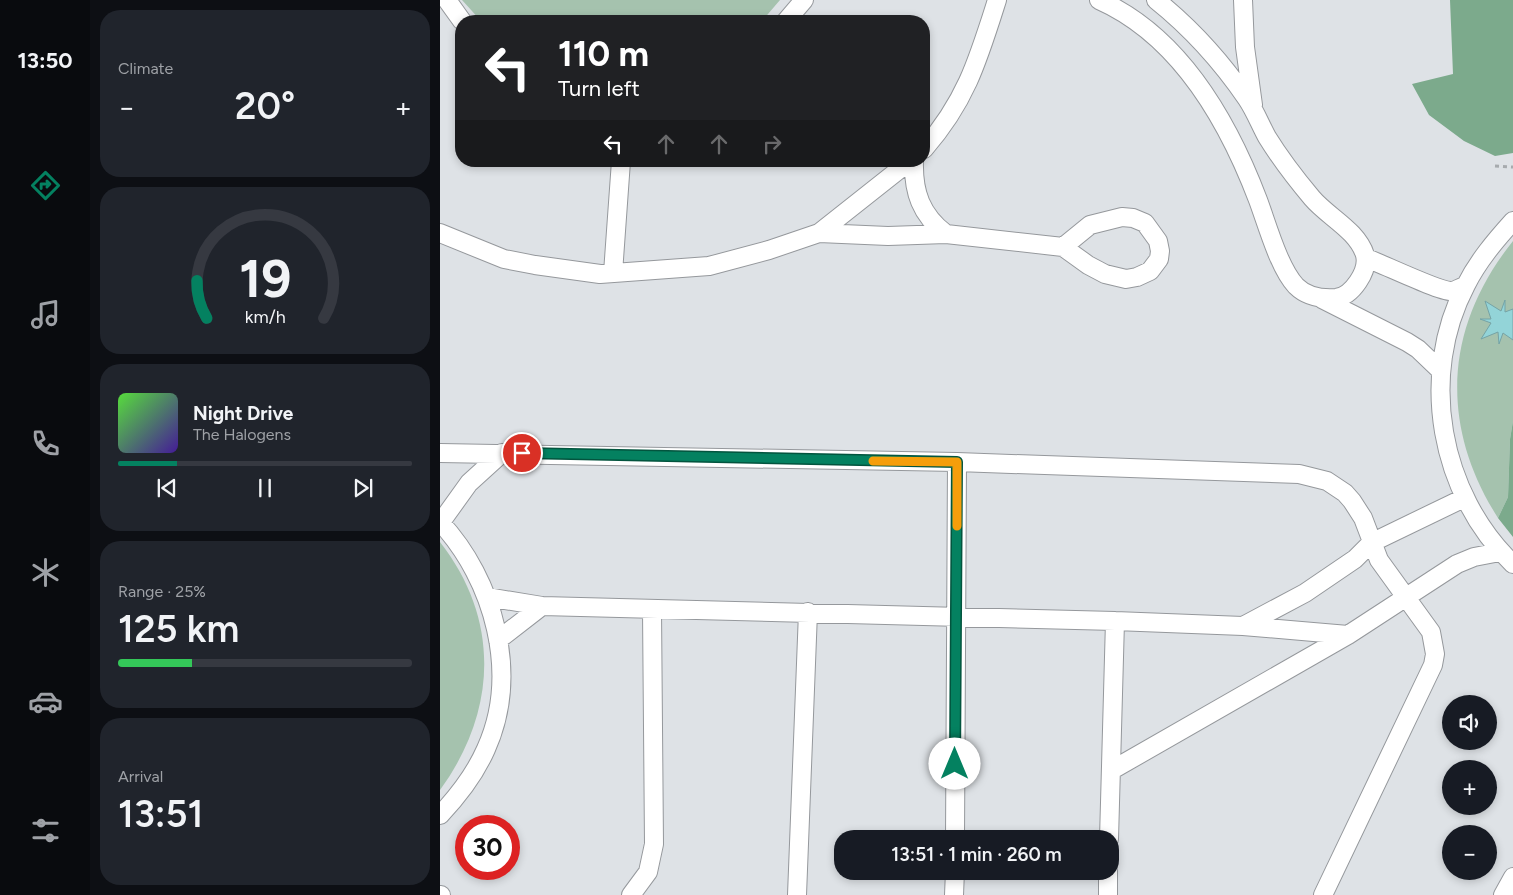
<!DOCTYPE html>
<html lang="en">
<head>
<meta charset="utf-8">
<style>
  :root { --surface:#171b24; --page:#20242c; --text:#f1f3f6; --muted:#9ea1a6; --line:#363941; --accent:#048160 }
  body { margin:0; font-family:Figtree,sans-serif; background:var(--page); color:var(--text); height:100vh; display:flex; flex-direction:column; font-size:19px; white-space:nowrap }
  * { box-sizing:border-box; margin:0 }
  p { font-size:16px; color:var(--muted) }
  .icon { flex:none; width:28px; height:28px; fill:none; stroke:currentColor; stroke-width:2; stroke-linecap:round; stroke-linejoin:round }
  .map { position:relative; flex:1; overflow:hidden }
  .sheet { display:flex; flex-direction:column; gap:10px; padding:10px; background:#0d0f14; width:350px }
  .sheet>* { flex:none }
  .top-card { position:absolute; left:15px; top:15px; width:475px; height:152px; border-radius:20px; box-shadow:0 2px 8px #0003; background:#202124; color:#fff; overflow:hidden }
  .fabs { position:absolute; left:1002px; top:695px; display:grid; gap:10px }
  .fabs a { display:grid; place-items:center; width:55px; height:55px; border-radius:50%; background:var(--surface); box-shadow:0 2px 8px #0003; font-size:25px }
  .speed { position:absolute; left:15px; top:815px; display:flex; gap:10px; font-size:25px; font-weight:700; text-align:center }
  .speed>* { display:grid; place-content:center; width:65px; height:65px; border-radius:50%; background:var(--surface); box-shadow:0 2px 8px #0003; line-height:1 }
  .speed .limit { border:8px solid #d22; background:#fff; color:#111 }
  .pin { position:absolute; display:grid; place-items:center; width:42px; height:42px; color:#fff; margin:-21px; border:2px solid #fff; border-radius:50%; box-shadow:0 1px 5px #0007 }
  .me { position:absolute; width:55px; margin:-28px; rotate:0deg; stroke-linejoin:round; filter:drop-shadow(0 0 4px #0008) }
  .turn { display:flex; align-items:center; gap:18px; height:105px; padding:0 20px; font-size:22px }
  .turn .icon { width:65px; height:65px; stroke-width:2.5 }
  .turn b { display:block; font-size:35px; line-height:42px }
  .lanes { display:flex; align-items:center; height:48px; padding:0 20px; background:#0003; justify-content:center; gap:25px; direction:ltr }
  .lanes .off { opacity:.35 }
  .big { font-size:38px; font-weight:600; line-height:1.1 }
  .sheet .tile { flex:1; display:flex; flex-direction:column; justify-content:center; gap:8px; min-width:0; padding:0 18px; border-radius:20px; background:var(--page) }
  .sheet .dial { align-items:center; gap:0 }
  .dial svg { height:130px; overflow:visible; fill:none; stroke:var(--line); stroke-width:7; stroke-linecap:round; text-anchor:middle }
  .dial text { fill:var(--text); stroke:none }
  .song { display:flex; align-items:center; gap:15px }
  .cover { width:60px; height:60px; border-radius:8px; background:linear-gradient(135deg,hsl(110 70% 55%),hsl(260 70% 35%)) }
  .played { height:5px; border-radius:2px; background:linear-gradient(90deg,var(--accent) 20%,var(--line) 20%) }
  .keys { display:flex; justify-content:space-around; direction:ltr }
  .heat { display:flex; justify-content:space-between; align-items:center; font-size:28px; direction:ltr }
  .charge { height:8px; border-radius:4px; background:linear-gradient(90deg,#34c759 25%,var(--line) 0) }
  .trip { position:absolute; left:394px; top:830px; width:285px; height:50px; border-radius:20px; background:var(--surface); box-shadow:0 2px 8px #0003; font-weight:600; line-height:50px; text-align:center }
  main { display:flex; flex:1; min-height:0 }
  .tab-bar { display:flex; flex-direction:column; width:90px; justify-content:space-around; align-items:center; background:#090b0e; color:var(--muted) }
  .tab-bar .icon { width:35px; height:35px }
  .tab-bar .on { color:var(--accent) }
  .tab-bar b { font-size:22px; color:var(--text) }
  .map>svg:first-child { display:block }
</style>
</head>
<body>
<main>
<nav class="tab-bar">
<b>13:50</b>
<svg class="icon on" aria-label="directions" viewBox="0 0 24 24"><path d="M12 3l9 9-9 9-9-9zM9 14v-3h6M13 9l2 2-2 2"/></svg>
<svg class="icon" aria-label="music" viewBox="0 0 24 24"><path d="M9 18V5l10-2v13"/><circle cx="6" cy="18" r="3"/><circle cx="16" cy="16" r="3"/></svg>
<svg class="icon" aria-label="phone" viewBox="0 0 24 24"><path d="M5 4h4l2 5-3 2q2 4 5 5l2-3 5 2v4C11 20 4 13 5 4z"/></svg>
<svg class="icon" aria-label="climate" viewBox="0 0 24 24"><path d="M12 3v18M4 7l16 10M4 17L20 7"/></svg>
<svg class="icon" aria-label="car" viewBox="0 0 24 24"><path d="M5 17H2v-5l4-1 3-4h7l3 4 3 1v5h-3M9 17h6M6 11h13"/><circle cx="7" cy="17" r="2"/><circle cx="17" cy="17" r="2"/></svg>
<svg class="icon" aria-label="filters" viewBox="0 0 24 24"><path d="M4 7h16M4 17h16"/><circle cx="9" cy="7" r="2"/><circle cx="15" cy="17" r="2"/></svg>
</nav>
<section class="sheet">
<div class="tile"><p>Climate</p>
<div class="heat"><a>−</a><b class="big">20°</b><a>+</a></div>
</div>
<div class="tile dial"><svg viewBox="0 0 100 80">
<path d="M14 69A42 42 0 1 1 86 69"/>
<path d="M14 69A42 42 0 0 1 8 46" stroke="#048160"/>
<text x="50" y="56" font-size="32" font-weight="700">19</text>
<text x="50" y="72" font-size="11">km/h</text>
</svg></div>
<div class="tile">
<div class="song"><i class="cover"></i><div><b>Night Drive</b><p>The Halogens</p></div></div>
<div class="played"></div>
<div class="keys"><svg class="icon" aria-label="previous" viewBox="0 0 24 24"><path d="M18 5L8 12l10 7zM5 5v14"/></svg><svg class="icon" aria-label="pause" viewBox="0 0 24 24"><path d="M8 5v14M16 5v14"/></svg><svg class="icon" aria-label="next" viewBox="0 0 24 24"><path d="M6 5l10 7-10 7zM19 5v14"/></svg></div>
</div>
<div class="tile"><p>Range · 25%</p><b class="big">125 km</b><div class="charge"></div></div>
<div class="tile"><p>Arrival</p><b class="big">13:51</b></div>
</section>
<div class="map">
<svg width="1073" height="895" viewBox="0 0 1073 895">
  <rect width="100%" height="100%" fill="#dee2e6"/>
  <!-- green -->
  <path fill="#a5c2ae" d="M 22,0 L 340,0 L 322,21 L 41,21 Z
    M 1073,241 L 1073,421 L 1070,439 L 1068,497 L 1058,518 C 999,425 1004,327 1073,241 Z
    M 0,542 C 61,620 57,712 0,790 Z"/>
  <!-- forest -->
  <path fill="#7caa8c" d="M 1010,0 L 1073,0 L 1073,153 L 1055,156 L 1024,141 L 989,115 L 972,84 L 1013,74 Z
    M 1073,421 L 1073,537 L 1058,518 L 1068,497 L 1070,439 Z"/>
  <!-- water -->
  <path fill="#93d4d8" stroke="#75a3a6" d="M 1065,300 L 1065,312 L 1073,309 L 1073,340 L 1063,333 L 1059,344 L 1058,332 L 1041,339 L 1051,323 L 1040,319 L 1051,319 L 1045,301 L 1061,311 Z"/>
  <g fill="none" stroke-linecap="round" stroke-linejoin="round">
    <!-- street casing -->
    <g stroke="#95989c" stroke-width="20">
      <path id="street" d="M 7,0 L 22,21
        M 659,0 C 740,36 788,121 818,200 C 827,224 839,268 856,286 C 867,297 882,299 896,298 C 912,296 929,271 925,255 C 917,230 888,217 872,198 C 856,179 840,158 827,137 C 820,124 815,111 807,99 C 781,61 751,28 716,0
        M 803,0 L 805,47 L 813,105
        M 346,21 L 364,0
        M 484,149 C 526,101 538,60 557,0
        M 474,161 C 473,192 481,215 506,234
        M 1073,221 C 1055,241 1038,261 1026,285 C 978,376 1000,494 1073,564
        M 0,233 L 64,259 L 95,265 L 160,274 L 269,266 L 329,250 L 379,233 L 470,161
        M 379,233 L 448,236 L 506,234 L 623,247 L 648,265 L 665,274 L 686,279 L 697,277 L 710,271 L 719,259 L 720,251 L 718,241 L 705,223 L 693,218 L 682,217 L 650,225 L 623,247
        M 926,258 C 943,264 998,291 1011,291 C 1015,291 1021,287 1025,286
        M 173,273 L 181,161
        M 882,299 L 967,342 L 978,349 L 1001,371
        M 0,453 L 517,462 L 859,474 L 887,481 L 905,493 L 912,501 L 923,518 L 939,560 L 991,632 L 995,654 L 993,665 L 883,895
        M 0,522 C 54,580 80,674 46,749 C 35,774 18,796 0,815
        M 1,522 L 29,483 L 62,453
        M 47,597 L 102,606 L 675,621 L 803,626 L 908,635
        M 803,626 L 865,593 L 915,559 L 931,543 L 1024,498
        M 58,640 L 102,606
        M 672,770 L 908,635 L 1017,564 L 1034,557 L 1060,552
        M 515,839 L 517,462
        M 669,839 L 675,621
        M 668,871 L 668,895
        M 0,895 L 1,895
        M 191,895 L 208,872 L 214,844 L 212,610
        M 357,895 L 368,612
        M 514,895 L 515,871
        M 1063,895 L 1073,877"/>
    </g>
    <!-- path -->
    <path stroke="#a7abae" stroke-width="3" stroke-dasharray="4 4" stroke-linecap="butt" d="M 1055,166 L 1073,167"/>
    <!-- street -->
    <use href="#street" stroke="#fff" stroke-width="18"/>
  </g>
  <g fill="none" stroke-linecap="round" stroke-linejoin="round">
    <!-- route casing -->
    <g stroke="#03543e" stroke-width="12">
      <path id="route" d="M 82,453 L 517,462 L 515,764"/>
    </g>
    <!-- route -->
    <use href="#route" stroke="#048160" stroke-width="9"/>
    <!-- slow -->
    <path stroke="#f59e0b" stroke-width="9" d="M 433,461 L 517,462 L 517,526"/>
  </g>
</svg>
<div class="fabs">
<a><svg class="icon" aria-label="sound" viewBox="0 0 24 24"><path d="M4 9h4l5-4v14l-5-4H4zM17 9q2 3 0 6"/></svg></a>
<a>+</a>
<a>−</a>
</div>
<div class="speed"><div class="limit">30</div></div>
<div class="pin" style="left:82px;top:453px;background:#d93025"><svg class="icon" aria-label="arrive" viewBox="0 0 24 24"><path d="M6 21V4h12l-3 4 3 4H6"/></svg></div>
<svg class="me" style="left:515px;top:764px" viewBox="-20 -20 40 40"><circle r="19" fill="#fff"/><path d="M0-13L10 11 0 6-10 11z" fill="#048160"/></svg>
<div class="trip">13:51 · 1 min · 260 m</div>
<div class="top-card">
<div class="turn"><svg class="icon" aria-label="left" viewBox="0 0 24 24"><path d="M17 20v-9H6M10 6l-5 5 5 5"/></svg><div><b>110 m</b>Turn left</div></div>
<div class="lanes"><svg class="icon" aria-label="left" viewBox="0 0 24 24"><path d="M17 20v-9H6M10 6l-5 5 5 5"/></svg><svg class="icon off" aria-label="ahead" viewBox="0 0 24 24"><path d="M12 20V5M6 11l6-6 6 6"/></svg><svg class="icon off" aria-label="ahead" viewBox="0 0 24 24"><path d="M12 20V5M6 11l6-6 6 6"/></svg><svg class="icon off" aria-label="right" viewBox="0 0 24 24"><path d="M7 20v-9h11M14 6l5 5-5 5"/></svg></div>
</div>
</div>
</main>
</body>
</html>
